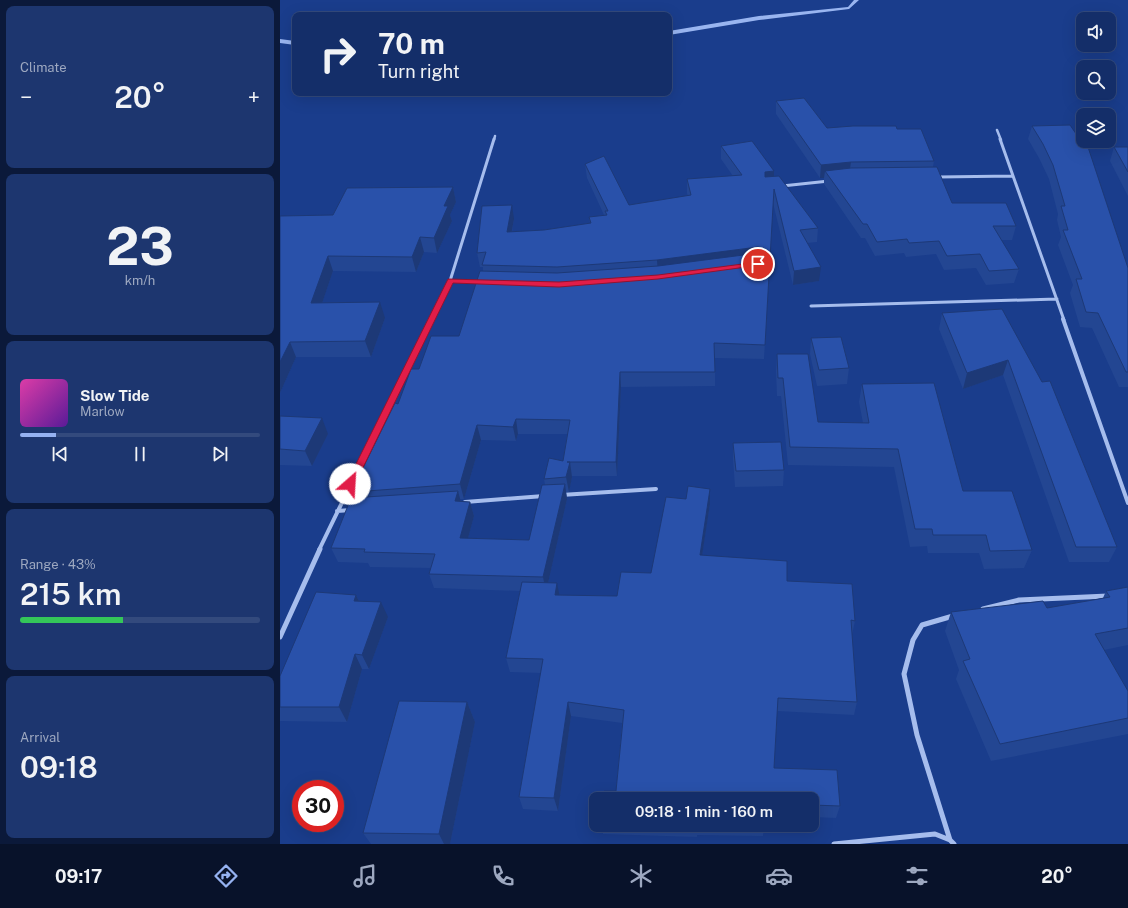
<!DOCTYPE html>
<html lang="en">
<head>
<meta charset="utf-8">
<style>
  :root { --surface:#142e69; --page:#1d366f; --text:#f1f3f6; --muted:#9da8c0; --line:#334a7d; --accent:#95b2f1 }
  body { margin:0; font-family:"Public Sans",sans-serif; background:var(--page); color:var(--text); height:100vh; display:flex; flex-direction:column; font-size:15px; white-space:nowrap }
  * { box-sizing:border-box; margin:0 }
  p { font-size:13px; color:var(--muted) }
  .icon { flex:none; width:22px; height:22px; fill:none; stroke:currentColor; stroke-width:2; stroke-linecap:round; stroke-linejoin:round }
  .map { position:relative; flex:1; overflow:hidden }
  .sheet { display:flex; flex-direction:column; gap:6px; padding:6px; background:#0b193a; width:280px }
  .sheet>* { flex:none }
  .banner { position:absolute; left:12px; top:12px; width:380px; height:84px; border-radius:8px; box-shadow:0 4px 16px #0002,0 0 0 1px var(--line); background:#142e69; color:var(--text); overflow:hidden }
  .buttons { position:absolute; left:796px; top:12px; display:grid; gap:8px }
  .buttons a { display:grid; place-items:center; width:40px; height:40px; border-radius:8px; background:var(--surface); box-shadow:0 4px 16px #0002,0 0 0 1px var(--line); font-size:20px }
  .speed { position:absolute; left:12px; top:780px; display:flex; gap:8px; font-size:20px; font-weight:700; text-align:center }
  .speed>* { display:grid; place-content:center; width:52px; height:52px; border-radius:50%; background:var(--surface); box-shadow:0 4px 16px #0002,0 0 0 1px var(--line); line-height:1 }
  .speed .limit { border:6px solid #d22; background:#fff; color:#111 }
  .pin { position:absolute; display:grid; place-items:center; width:34px; height:34px; color:#fff; margin:-17px; border:2px solid #fff; border-radius:50%; box-shadow:0 1px 4px #0007 }
  .me { position:absolute; width:44px; margin:-22px; rotate:26deg; stroke-linejoin:round; filter:drop-shadow(0 0 3px #0008) }
  .turn { display:flex; align-items:center; gap:14px; height:84px; padding:0 20px; font-size:18px }
  .turn .icon { width:52px; height:52px; stroke-width:2.5 }
  .turn b { display:block; font-size:28px; line-height:34px }
  .big { font-size:30px; font-weight:600; line-height:1.1 }
  .sheet .tile { flex:1; display:flex; flex-direction:column; justify-content:center; gap:6px; min-width:0; padding:0 14px; border-radius:8px; background:var(--page) }
  .sheet .dial { align-items:center; gap:0 }
  .dial b { font-size:52px; line-height:1 }
  .song { display:flex; align-items:center; gap:12px }
  .cover { width:48px; height:48px; border-radius:6px; background:linear-gradient(135deg,hsl(320 70% 55%),hsl(270 70% 35%)) }
  .played { height:4px; border-radius:2px; background:linear-gradient(90deg,var(--accent) 15%,var(--line) 15%) }
  .keys { display:flex; justify-content:space-around; direction:ltr }
  .heat { display:flex; justify-content:space-between; align-items:center; font-size:22px; direction:ltr }
  .charge { height:6px; border-radius:3px; background:linear-gradient(90deg,#34c759 43%,var(--line) 0) }
  .trip { position:absolute; left:309px; top:792px; width:230px; height:40px; border-radius:8px; background:var(--surface); box-shadow:0 4px 16px #0002,0 0 0 1px var(--line); font-weight:600; line-height:40px; text-align:center }
  .dock { display:flex; height:64px; justify-content:space-around; align-items:center; background:#08122a; color:var(--muted) }
  .dock .icon { width:28px; height:28px }
  .dock .selected { color:var(--accent) }
  .dock b { font-size:18px; color:var(--text) }
  main { display:flex; flex:1; min-height:0 }
  .map>svg:first-child { display:block }
</style>
</head>
<body>
<main>
<section class="sheet">
<div class="tile"><p>Climate</p>
<div class="heat"><a>−</a><b class="big">20°</b><a>+</a></div>
</div>
<div class="tile dial"><b>23</b><p>km/h</p></div>
<div class="tile">
<div class="song"><i class="cover"></i><div><b>Slow Tide</b><p>Marlow</p></div></div>
<div class="played"></div>
<div class="keys"><svg class="icon" aria-label="previous" viewBox="0 0 24 24"><path d="M18 5L8 12l10 7zM5 5v14"/></svg><svg class="icon" aria-label="pause" viewBox="0 0 24 24"><path d="M8 5v14M16 5v14"/></svg><svg class="icon" aria-label="next" viewBox="0 0 24 24"><path d="M6 5l10 7-10 7zM19 5v14"/></svg></div>
</div>
<div class="tile"><p>Range · 43%</p><b class="big">215 km</b><div class="charge"></div></div>
<div class="tile"><p>Arrival</p><b class="big">09:18</b></div>
</section>
<div class="map">
<svg width="848" height="844" viewBox="0 0 848 844">
  <rect width="100%" height="100%" fill="#1a3d8c"/>
  <g fill="none" stroke-linecap="round" stroke-linejoin="round">
    <!-- stream -->
    <path fill="#99b5f0" fill-rule="evenodd" d="M 574,0 L 579,0 L 569,9 L 479,20 L 389,35 L 389,31 L 479,16 L 568,7 Z
      M 0,39 L 15,41 L 15,45 L 0,43 Z"/>
    <!-- street-far3 -->
    <path stroke="#a6bded" stroke-width="2.5" d="M 717,130 L 721,140
      M 214,140 L 215,136"/>
    <!-- street-far2 -->
    <path stroke="#a6bded" stroke-width="3" d="M 720,139 L 784,320
      M 658,177 L 733,176
      M 502,186 L 549,181
      M 170,281 L 202,282
      M 531,306 L 777,299
      M 151,320 L 170,281 L 214,139"/>
    <!-- street-far1 -->
    <path stroke="#a6bded" stroke-width="4" d="M 783,319 L 848,503
      M 281,495 L 376,489
      M 185,502 L 264,496
      M 57,511 L 71,510
      M 39,550 L 151,319"/>
    <!-- street -->
    <path stroke="#a6bded" stroke-width="5" d="M 703,609 L 739,600 L 828,596
      M 0,637 L 40,549
      M 670,840 L 637,735 L 624,674 L 633,640 L 642,625 L 673,616
      M 554,844 L 655,834 L 670,840 L 674,844"/>
  </g>
  <!-- wall -->
  <path fill="#234692" fill-rule="evenodd" d="M 496,101 L 547,128 L 617,129 L 654,161 L 653,167 L 672,203 L 736,226 L 732,240 L 721,240 L 739,269 L 734,283 L 706,285 L 696,268 L 664,270 L 656,254 L 626,257 L 624,253 L 595,256 L 585,238 L 581,238 L 544,184 L 544,178 L 540,178 L 496,114 Z
    M 752,126 L 848,268 L 848,387 L 839,387 L 812,328 L 800,327 L 790,293 L 793,285 L 778,245 L 781,237 L 777,220 L 778,214 L 769,179 L 759,158 L 748,139 Z
    M 441,146 L 494,171 L 494,176 L 538,228 L 537,242 L 527,243 L 539,281 L 513,285 L 493,203 L 484,359 L 435,358 L 435,386 L 341,387 L 337,476 L 292,476 L 289,492 L 286,492 L 287,499 L 268,583 L 280,595 L 337,596 L 371,573 L 430,504 L 422,555 L 507,581 L 575,621 L 572,635 L 577,702 L 574,715 L 497,711 L 494,768 L 560,806 L 556,818 L 532,817 L 532,799 L 336,791 L 342,723 L 291,716 L 278,811 L 243,809 L 239,797 L 261,673 L 230,672 L 226,658 L 240,591 L 154,588 L 149,574 L 151,568 L 90,567 L 88,563 L 58,562 L 51,548 L 77,498 L 74,492 L 80,478 L 79,476 L 118,404 L 139,369 L 179,336 L 203,271 L 203,267 L 200,267 L 197,253 L 234,219 L 232,232 L 264,230 L 310,223 L 309,217 L 324,215 L 307,178 L 305,164 L 349,205 L 408,196 L 407,193 L 407,179 L 453,176 L 441,159 ZM 238,434 L 287,434 L 283,461 L 264,479 L 265,485 L 249,540 L 188,538 L 194,516 L 190,502 L 181,501 L 180,499 L 184,499 L 201,440 L 236,441 Z
    M 834,147 L 848,147 L 848,196 L 830,161 Z
    M 173,187 L 176,202 L 170,215 L 172,221 L 157,253 L 144,252 L 136,272 L 53,271 L 42,303 L 105,318 L 91,357 L 16,357 L 0,393 L 0,216 L 53,215 Z
    M 722,309 L 837,547 L 829,562 L 789,562 L 723,375 L 683,389 L 659,329 L 662,313 Z
    M 531,338 L 569,368 L 567,384 L 537,386 L 530,354 Z
    M 497,354 L 538,422 L 583,423 L 579,402 L 582,384 L 683,491 L 752,550 L 744,568 L 704,569 L 699,553 L 648,553 L 647,546 L 630,547 L 614,467 L 508,465 L 501,396 L 497,396 L 496,372 Z
    M 0,416 L 48,434 L 32,466 L 0,465 Z
    M 453,443 L 504,470 L 503,486 L 455,487 L 453,459 Z
    M 848,587 L 848,645 L 824,650 L 848,691 L 848,734 L 711,761 L 676,679 L 679,670 L 665,631 L 671,612 L 767,608 L 823,598 L 826,591 Z
    M 76,595 L 79,601 L 108,617 L 89,669 L 82,669 L 67,722 L 0,721 L 0,676 Z
    M 187,702 L 195,722 L 170,844 L 91,844 L 83,833 Z
    M 321,825 L 484,825 L 483,836 L 417,835 L 417,837 L 323,834 Z"/>
  <!-- shaded-wall -->
  <path fill="#1d3977" d="M 571,162 L 569,175 L 545,171 L 544,178 L 540,178 L 541,165 Z
    M 494,171 L 494,184 L 484,190 L 485,172 Z
    M 173,187 L 176,202 L 170,215 L 172,221 L 157,253 L 154,238 L 164,206 Z
    M 232,205 L 234,219 L 229,246 L 227,232 Z
    M 140,237 L 144,252 L 136,272 L 132,257 Z
    M 478,247 L 478,261 L 378,274 L 377,260 Z
    M 48,256 L 53,271 L 37,318 L 31,303 Z
    M 541,267 L 539,281 L 513,285 L 514,271 Z
    M 100,302 L 105,318 L 91,357 L 85,341 Z
    M 10,342 L 16,357 L 0,393 L 0,362 Z
    M 728,360 L 723,375 L 683,389 L 687,373 Z
    M 340,372 L 341,387 L 337,476 L 336,462 Z
    M 42,418 L 48,434 L 32,466 L 25,451 Z
    M 236,419 L 238,434 L 236,441 L 233,427 Z
    M 197,425 L 201,440 L 184,499 L 180,484 Z
    M 290,462 L 292,477 L 289,492 L 286,477 Z
    M 285,484 L 287,499 L 266,592 L 263,577 Z
    M 430,489 L 430,504 L 420,569 L 420,555 Z
    M 178,491 L 182,506 L 175,501 Z
    M 190,502 L 194,516 L 184,553 L 180,538 Z
    M 277,583 L 280,598 L 275,595 Z
    M 76,595 L 83,610 L 74,601 Z
    M 101,602 L 108,617 L 89,669 L 82,655 Z
    M 75,654 L 82,669 L 67,722 L 59,707 Z
    M 187,702 L 195,722 L 170,844 L 164,844 L 159,834 Z
    M 288,702 L 291,716 L 278,811 L 274,798 Z"/>
  <!-- building -->
  <path fill="#2951aa" stroke="#1d3977" d="M 524,98 L 547,128 L 573,126 L 616,126 L 617,129 L 641,129 L 654,161 L 571,162 L 541,165 L 496,101 Z
    M 790,125 L 805,147 L 808,147 L 848,268 L 848,372 L 846,372 L 818,313 L 806,312 L 796,279 L 802,279 L 783,230 L 788,230 L 781,206 L 785,206 L 773,165 L 763,144 L 752,126 Z
    M 472,141 L 494,171 L 485,172 L 485,177 L 499,176 L 538,228 L 520,230 L 541,267 L 514,271 L 494,189 L 485,345 L 434,343 L 435,372 L 340,372 L 336,462 L 287,462 L 290,462 L 286,477 L 264,479 L 269,458 L 283,461 L 290,420 L 236,419 L 233,427 L 197,425 L 180,484 L 74,492 L 81,476 L 79,476 L 115,403 L 118,404 L 131,369 L 139,369 L 151,336 L 179,336 L 200,271 L 277,273 L 378,266 L 479,253 L 482,251 L 481,248 L 478,247 L 377,260 L 277,267 L 202,265 L 206,252 L 197,253 L 202,206 L 232,205 L 227,232 L 264,230 L 311,223 L 309,217 L 327,215 L 325,211 L 328,211 L 305,164 L 324,156 L 349,205 L 411,195 L 407,179 L 462,175 L 441,146 Z
    M 834,147 L 848,147 L 848,172 Z
    M 657,167 L 672,203 L 726,203 L 736,226 L 713,226 L 739,269 L 709,271 L 700,254 L 667,256 L 659,241 L 629,243 L 627,239 L 597,242 L 587,224 L 583,224 L 545,171 L 571,168 Z
    M 173,187 L 164,206 L 168,206 L 154,238 L 140,237 L 132,257 L 48,256 L 31,303 L 100,302 L 85,341 L 10,342 L 0,362 L 0,216 L 53,215 L 67,188 Z
    M 722,309 L 762,382 L 770,381 L 837,547 L 796,547 L 728,360 L 687,373 L 662,313 Z
    M 561,337 L 569,368 L 539,370 L 531,338 Z
    M 497,354 L 528,354 L 538,422 L 589,423 L 582,384 L 654,383 L 683,491 L 732,491 L 752,550 L 710,551 L 706,535 L 653,535 L 652,529 L 635,529 L 618,449 L 510,447 L 503,378 L 498,378 Z
    M 0,416 L 42,418 L 25,451 L 0,449 Z
    M 501,442 L 504,470 L 456,471 L 453,443 Z
    M 285,484 L 263,577 L 149,574 L 155,554 L 84,552 L 85,549 L 51,548 L 71,498 L 178,491 L 175,501 L 190,502 L 180,538 L 249,540 L 262,485 Z
    M 408,486 L 430,489 L 420,555 L 507,561 L 507,581 L 572,584 L 575,621 L 571,620 L 577,702 L 498,698 L 494,768 L 557,770 L 560,806 L 532,805 L 532,799 L 323,799 L 324,791 L 336,791 L 344,710 L 288,702 L 274,798 L 239,797 L 263,659 L 226,658 L 242,582 L 277,583 L 275,595 L 337,596 L 341,572 L 371,573 L 386,497 L 406,499 Z
    M 848,587 L 848,628 L 815,634 L 848,691 L 848,718 L 720,744 L 683,661 L 690,659 L 671,612 L 763,601 L 767,608 L 830,597 L 826,591 Z
    M 36,592 L 76,595 L 74,601 L 101,602 L 82,655 L 75,654 L 59,707 L 0,707 L 0,676 Z
    M 119,701 L 187,702 L 159,834 L 83,833 Z"/>
  <!-- route -->
  <path fill="#e11d48" stroke="#92132f" d="M 478,262 L 481,262 L 481,265 L 378,279 L 279,287 L 173,283 L 75,484 L 74,487 L 67,487 L 66,484 L 168,279 L 279,282 L 378,275 Z"/>
</svg>
<div class="buttons">
<a><svg class="icon" aria-label="sound" viewBox="0 0 24 24"><path d="M4 9h4l5-4v14l-5-4H4zM17 9q2 3 0 6"/></svg></a>
<a><svg class="icon" aria-label="search" viewBox="0 0 24 24"><circle cx="10" cy="10" r="6"/><path d="M15 15l6 6"/></svg></a>
<a><svg class="icon" aria-label="layers" viewBox="0 0 24 24"><path d="M12 4l9 5-9 5-9-5zM3 14l9 5 9-5"/></svg></a>
</div>
<div class="speed"><div class="limit">30</div></div>
<div class="pin" style="left:478px;top:264px;background:#d93025"><svg class="icon" aria-label="arrive" viewBox="0 0 24 24"><path d="M6 21V4h12l-3 4 3 4H6"/></svg></div>
<svg class="me" style="left:70px;top:484px" viewBox="-20 -20 40 40"><circle r="19" fill="#fff"/><path d="M0-13L10 11 0 6-10 11z" fill="#e11d48"/></svg>
<div class="trip">09:18 · 1 min · 160 m</div>
<div class="banner">
<div class="turn"><svg class="icon" aria-label="right" viewBox="0 0 24 24"><path d="M7 20v-9h11M14 6l5 5-5 5"/></svg><div><b>70 m</b>Turn right</div></div>
</div>
</div>
</main>
<nav class="dock">
<b>09:17</b>
<svg class="icon selected" aria-label="directions" viewBox="0 0 24 24"><path d="M12 3l9 9-9 9-9-9zM9 14v-3h6M13 9l2 2-2 2"/></svg>
<svg class="icon" aria-label="music" viewBox="0 0 24 24"><path d="M9 18V5l10-2v13"/><circle cx="6" cy="18" r="3"/><circle cx="16" cy="16" r="3"/></svg>
<svg class="icon" aria-label="phone" viewBox="0 0 24 24"><path d="M5 4h4l2 5-3 2q2 4 5 5l2-3 5 2v4C11 20 4 13 5 4z"/></svg>
<svg class="icon" aria-label="climate" viewBox="0 0 24 24"><path d="M12 3v18M4 7l16 10M4 17L20 7"/></svg>
<svg class="icon" aria-label="car" viewBox="0 0 24 24"><path d="M5 17H2v-5l4-1 3-4h7l3 4 3 1v5h-3M9 17h6M6 11h13"/><circle cx="7" cy="17" r="2"/><circle cx="17" cy="17" r="2"/></svg>
<svg class="icon" aria-label="filters" viewBox="0 0 24 24"><path d="M4 7h16M4 17h16"/><circle cx="9" cy="7" r="2"/><circle cx="15" cy="17" r="2"/></svg>
<b>20°</b>
</nav>
</body>
</html>
